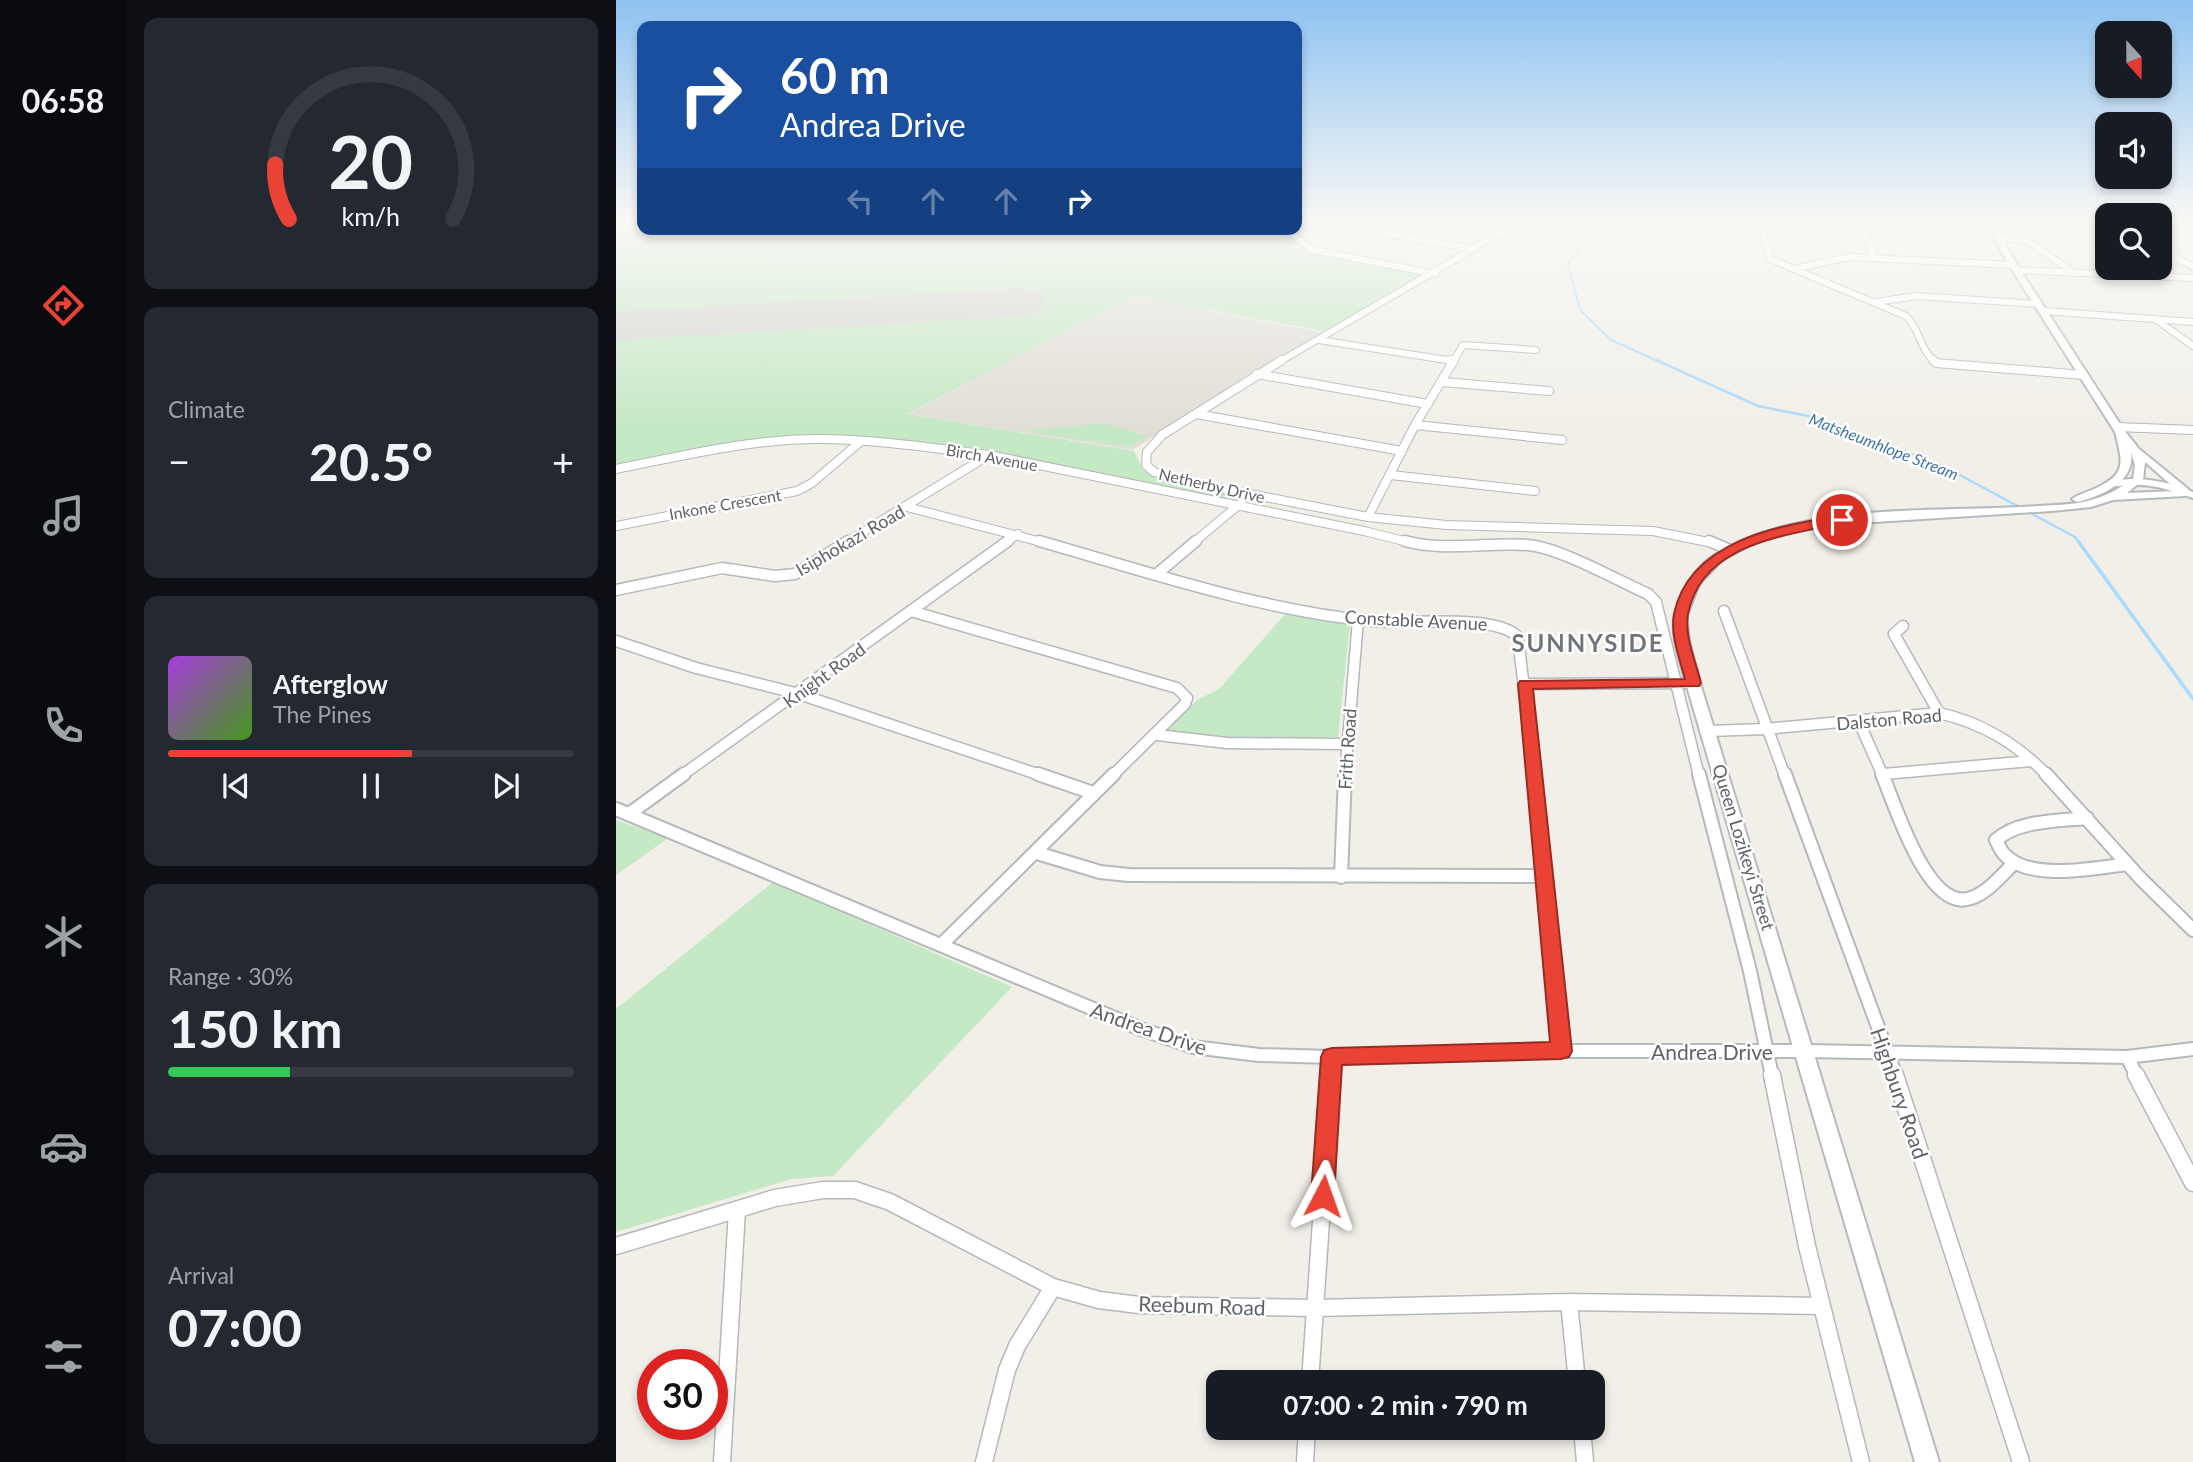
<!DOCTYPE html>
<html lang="en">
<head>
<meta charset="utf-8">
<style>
  :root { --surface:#171b24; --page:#242831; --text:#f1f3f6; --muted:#9ea1a6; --line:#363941; --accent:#ea4335 }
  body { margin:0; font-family:Lato,sans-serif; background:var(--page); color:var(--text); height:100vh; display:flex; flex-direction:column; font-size:26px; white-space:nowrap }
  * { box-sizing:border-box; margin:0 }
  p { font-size:23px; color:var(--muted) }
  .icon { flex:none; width:38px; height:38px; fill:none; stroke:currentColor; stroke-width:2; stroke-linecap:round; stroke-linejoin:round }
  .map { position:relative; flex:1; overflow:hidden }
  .drawer { display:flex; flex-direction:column; gap:18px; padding:18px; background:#0d0f14; width:490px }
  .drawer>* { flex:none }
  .top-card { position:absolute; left:21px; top:21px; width:665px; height:214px; border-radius:14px; box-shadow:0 4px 10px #0003; background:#1a4fa0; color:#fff; overflow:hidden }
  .needle { width:46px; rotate:159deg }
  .controls { position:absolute; left:1479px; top:21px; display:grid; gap:14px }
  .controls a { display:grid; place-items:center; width:77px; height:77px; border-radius:14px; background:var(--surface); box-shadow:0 4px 10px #0003; font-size:35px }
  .speed { position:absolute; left:21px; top:1349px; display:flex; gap:14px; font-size:35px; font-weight:700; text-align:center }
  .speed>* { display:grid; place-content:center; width:91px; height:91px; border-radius:50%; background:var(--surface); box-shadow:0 4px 10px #0003; line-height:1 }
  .speed .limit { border:10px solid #d22; background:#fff; color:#111 }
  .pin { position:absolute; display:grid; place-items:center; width:60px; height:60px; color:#fff; margin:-30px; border:4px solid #fff; border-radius:50%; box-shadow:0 2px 7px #0007 }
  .me { position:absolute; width:77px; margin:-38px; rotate:4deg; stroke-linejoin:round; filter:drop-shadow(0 0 5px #0008) }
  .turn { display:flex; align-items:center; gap:24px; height:147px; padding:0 28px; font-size:32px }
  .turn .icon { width:91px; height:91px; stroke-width:2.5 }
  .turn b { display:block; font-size:49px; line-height:60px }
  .lanes { display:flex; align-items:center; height:66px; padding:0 28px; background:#0003; justify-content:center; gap:35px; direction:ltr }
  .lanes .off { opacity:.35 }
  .big { font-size:52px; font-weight:700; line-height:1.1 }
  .drawer .card { flex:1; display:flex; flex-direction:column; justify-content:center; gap:10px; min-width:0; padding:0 24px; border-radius:14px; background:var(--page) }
  .drawer .dial { align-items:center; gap:0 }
  .dial svg { height:182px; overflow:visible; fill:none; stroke:var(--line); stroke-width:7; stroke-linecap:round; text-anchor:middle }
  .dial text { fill:var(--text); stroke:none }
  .song { display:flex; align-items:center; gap:21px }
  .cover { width:84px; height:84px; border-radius:10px; background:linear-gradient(135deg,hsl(280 70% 55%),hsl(100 70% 35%)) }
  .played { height:7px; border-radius:4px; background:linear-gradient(90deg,var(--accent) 60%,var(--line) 60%) }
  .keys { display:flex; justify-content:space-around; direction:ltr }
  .heat { display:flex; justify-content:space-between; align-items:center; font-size:38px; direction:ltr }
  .charge { height:10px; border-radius:5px; background:linear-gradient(90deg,#34c759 30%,var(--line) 0) }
  .trip { position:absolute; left:590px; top:1370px; width:399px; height:70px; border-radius:14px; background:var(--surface); box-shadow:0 4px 10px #0003; font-weight:700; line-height:70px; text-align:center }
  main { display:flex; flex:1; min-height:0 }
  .dock { display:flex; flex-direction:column; width:126px; justify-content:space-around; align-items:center; background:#090b0e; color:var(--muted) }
  .dock .icon { width:49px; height:49px }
  .dock .current { color:var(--accent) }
  .dock b { font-size:32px; color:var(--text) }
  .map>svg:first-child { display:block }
</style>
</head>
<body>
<main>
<nav class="dock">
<b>06:58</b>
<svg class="icon current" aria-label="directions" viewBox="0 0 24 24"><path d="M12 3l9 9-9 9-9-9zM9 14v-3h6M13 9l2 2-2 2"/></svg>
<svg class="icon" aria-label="music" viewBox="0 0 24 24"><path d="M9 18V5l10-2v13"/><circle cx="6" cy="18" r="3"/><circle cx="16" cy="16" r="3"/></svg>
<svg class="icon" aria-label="phone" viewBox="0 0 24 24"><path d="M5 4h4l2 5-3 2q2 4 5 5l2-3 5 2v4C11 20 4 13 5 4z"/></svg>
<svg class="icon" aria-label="climate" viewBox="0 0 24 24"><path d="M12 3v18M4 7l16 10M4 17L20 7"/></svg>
<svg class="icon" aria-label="car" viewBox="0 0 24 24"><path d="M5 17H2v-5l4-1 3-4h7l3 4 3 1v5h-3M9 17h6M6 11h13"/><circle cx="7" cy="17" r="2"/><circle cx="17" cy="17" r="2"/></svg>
<svg class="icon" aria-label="filters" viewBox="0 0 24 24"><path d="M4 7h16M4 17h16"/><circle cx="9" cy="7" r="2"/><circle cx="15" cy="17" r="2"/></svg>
</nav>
<section class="drawer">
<div class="card dial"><svg viewBox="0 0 100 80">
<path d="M14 69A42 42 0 1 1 86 69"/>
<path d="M14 69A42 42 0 0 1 8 45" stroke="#ea4335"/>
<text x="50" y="56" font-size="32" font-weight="700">20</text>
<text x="50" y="72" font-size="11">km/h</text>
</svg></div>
<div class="card"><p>Climate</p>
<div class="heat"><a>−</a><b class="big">20.5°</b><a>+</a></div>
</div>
<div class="card">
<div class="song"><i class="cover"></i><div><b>Afterglow</b><p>The Pines</p></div></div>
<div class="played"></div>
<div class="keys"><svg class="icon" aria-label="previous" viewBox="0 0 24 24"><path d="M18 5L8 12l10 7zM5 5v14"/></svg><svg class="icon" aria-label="pause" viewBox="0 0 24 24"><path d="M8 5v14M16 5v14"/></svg><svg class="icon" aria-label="next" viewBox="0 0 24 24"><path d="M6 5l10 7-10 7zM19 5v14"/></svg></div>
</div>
<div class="card"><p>Range · 30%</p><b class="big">150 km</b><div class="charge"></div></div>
<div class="card"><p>Arrival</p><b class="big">07:00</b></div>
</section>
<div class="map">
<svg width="1577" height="1462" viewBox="0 0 1577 1462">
  <rect width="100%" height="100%" fill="#f1efe8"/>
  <!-- education -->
  <path fill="#e1ded6" d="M 518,296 L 709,333 L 638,374 L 516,450 L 292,414 Z"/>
  <!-- green -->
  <path fill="#c5e8c5" d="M 0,221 L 26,221 L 26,229 L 666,229 L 691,248 L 810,274 L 711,332 L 518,296 L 291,414 L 518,451 L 527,470 L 540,478 L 610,492 L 620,499 L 617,501 L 384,454 L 202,437 L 0,467 Z
    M 477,424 L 492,424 L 531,436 L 514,447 L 408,431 Z
    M 671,612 L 734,624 L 722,737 C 665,738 608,743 552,731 L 581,700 L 603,689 Z
    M 0,820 L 52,838 L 0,875 Z
    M 157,882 L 396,987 L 217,1176 L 175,1179 L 0,1232 L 0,1009 Z"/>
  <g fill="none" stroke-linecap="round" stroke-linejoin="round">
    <!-- stream-far2 -->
    <path stroke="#aadaff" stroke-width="2" d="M 1002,221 L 975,232 L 952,264 L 964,310 L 995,340 L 1044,362"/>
    <!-- stream-far1 -->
    <path stroke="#aadaff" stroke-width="2.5" d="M 1040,360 L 1142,406 L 1202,418 L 1329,467 L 1459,537 L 1463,543"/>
    <!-- stream -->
    <path stroke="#aadaff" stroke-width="3.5" d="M 1462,541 L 1577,699"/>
    <!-- runway -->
    <path fill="#d4d3d0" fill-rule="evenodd" d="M 407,288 L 423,292 L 430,302 L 423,312 L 407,316 L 0,340 L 0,312 Z"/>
    <!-- minor-far4 casing -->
    <g stroke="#b5b8bc" stroke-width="8">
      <path id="minor-far4" d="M 743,221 L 766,233 L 859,249
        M 1145,221 L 1154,259 L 1290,316 C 1304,329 1304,350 1319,362
        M 1244,221 L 1259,258
        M 669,229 L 697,250 L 820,274
        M 1383,237 L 1412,241 L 1458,273
        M 1544,248 L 1577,267
        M 1177,269 L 1233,257 L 1397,265
        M 1401,270 L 1577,278
        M 1259,302 L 1300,296 L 1423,304
        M 1429,311 L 1577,322
        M 1539,319 L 1577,346
        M 703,340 L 837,361
        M 663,362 L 905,221
        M 837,362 L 847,345 L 920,350"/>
    </g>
    <!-- minor-far3 casing -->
    <g stroke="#b5b8bc" stroke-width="10">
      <path id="minor-far3" d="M 666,360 L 546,435 L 531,452 L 530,465 L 538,472 L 572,482 L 752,517 L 830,525 L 1037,531 L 1097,543
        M 833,360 L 837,361
        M 1317,360 L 1320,363 L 1467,375
        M 641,374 L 812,404
        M 826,382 L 933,391
        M 580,414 L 786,451
        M 799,425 L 946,440
        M 1501,427 L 1577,430
        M 0,469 C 66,456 134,439 202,439 C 258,439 317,448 373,455 L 748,531 L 796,543
        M 775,475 L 919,491
        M 291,507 L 429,543
        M 752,517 L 799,425 L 838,360
        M 0,526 L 181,491 L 196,483 L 244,442
        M 229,543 L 373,455
        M 389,543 L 402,534
        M 577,543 L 625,503"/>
    </g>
    <!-- minor-far2 casing -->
    <g stroke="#b5b8bc" stroke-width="13">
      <path id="minor-far2" d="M 423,541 C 532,572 643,610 756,621 C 791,625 879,613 902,637 L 918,776
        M 789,541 C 830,552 871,542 912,545 C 942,547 1003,581 1032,594 L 1040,602 L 1083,776
        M 1093,541 L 1114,550
        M 541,574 L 580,541
        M 0,590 L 106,568 L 159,576 L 179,574 L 232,541
        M 295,611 L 561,688 L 571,698 L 569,704 L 496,776
        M 1108,611 L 1169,776
        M 1287,626 L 1278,634 L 1323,713
        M 0,641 L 80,668 L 183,694 L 427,776
        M 909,684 L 1077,683
        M 1243,722 L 1267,776
        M 1093,731 L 1149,729 L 1323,713 C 1367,723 1401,744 1432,776
        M 541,735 L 611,743 L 730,744
        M 1268,774 L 1415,761
        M 65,776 L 392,541
        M 729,776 L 742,620"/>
    </g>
    <!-- minor-far1 casing -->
    <g stroke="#b5b8bc" stroke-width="16">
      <path id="minor-far1" d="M 422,774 L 477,793
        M 918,774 L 945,1051
        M 1083,774 L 1134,971 L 1156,1076
        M 1169,774 L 1280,1076
        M 1266,774 C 1279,804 1312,914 1355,898 C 1371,893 1385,876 1397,864
        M 1430,774 L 1525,879 L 1577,930
        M 0,809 L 525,1029 L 577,1047 L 643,1055 L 716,1057 L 945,1051 L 1190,1051 L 1511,1057
        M 13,814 L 68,774
        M 1471,818 C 1443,821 1402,820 1380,840 C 1382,844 1385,851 1388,854 C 1413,882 1479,868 1511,864
        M 421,853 L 484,872 L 513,875 L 926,876
        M 725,877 L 729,774
        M 325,945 L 498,774
        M 715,1076 L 716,1057
        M 1521,1076 L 1511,1057 L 1577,1049"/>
    </g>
    <!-- minor casing -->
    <g stroke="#b5b8bc" stroke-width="19">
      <path id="minor" d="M 1156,1075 L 1191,1246 L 1245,1462
        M 1279,1075 L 1405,1462
        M 1520,1075 L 1577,1183
        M 0,1246 L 159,1198 L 207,1190 L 239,1190 L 274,1202 L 437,1287 L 483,1300 L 523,1305 L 700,1308 L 953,1302 L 1204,1306
        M 953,1302 L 961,1382
        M 694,1382 L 715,1075
        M 966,1428 L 969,1462
        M 106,1462 L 121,1210
        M 368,1462 L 391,1370 L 401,1346 L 437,1287
        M 689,1462 L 691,1428"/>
    </g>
    <!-- tertiary casing -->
    <g stroke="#b5b8bc" stroke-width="4">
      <path id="tertiary" d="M 1515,479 C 1537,479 1557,483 1577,492 L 1577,498 C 1558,492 1542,485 1522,485 C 1511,484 1497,489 1488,484 L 1493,481 Z"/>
    </g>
    <!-- secondary casing -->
    <g stroke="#b6babf" stroke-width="4">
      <path id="secondary" d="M 1375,221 L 1381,221 L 1390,245 L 1401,265 L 1508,430 L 1523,449 L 1571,488 L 1572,490 L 1569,496 L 1497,500 L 1475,507 L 1436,511 L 1211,525 L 1172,532 L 1137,543 L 1105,561 L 1083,584 L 1071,615 L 1071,623 L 1073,641 L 1084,683 L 1323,1462 L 1299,1462 L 1070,683 C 1065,662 1054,637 1059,615 C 1064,592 1079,567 1099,555 C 1184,501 1324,513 1422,506 C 1439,505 1458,505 1475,500 C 1491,496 1504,488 1517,479 L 1519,465 L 1515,452 C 1520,482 1485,496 1461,502 L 1456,499 C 1461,495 1469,493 1476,490 C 1511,475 1507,464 1499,432 L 1393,265 L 1382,245 ZM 1529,462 L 1562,491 L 1511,493 L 1527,480 Z"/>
    </g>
    <!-- minor-far4 -->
    <use href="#minor-far4" stroke="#fff" stroke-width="6"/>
    <!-- minor-far3 -->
    <use href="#minor-far3" stroke="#fff" stroke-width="8"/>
    <!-- minor-far2 -->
    <use href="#minor-far2" stroke="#fff" stroke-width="10"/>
    <!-- minor-far1 -->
    <use href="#minor-far1" stroke="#fff" stroke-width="12"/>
    <!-- minor -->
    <use href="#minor" stroke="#fff" stroke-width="16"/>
    <!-- tertiary -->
    <use href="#tertiary" fill="#fff" fill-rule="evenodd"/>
    <!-- secondary -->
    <use href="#secondary" fill="#fff" fill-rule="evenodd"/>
  </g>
  <!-- sky -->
  <linearGradient id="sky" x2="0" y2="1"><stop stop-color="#8fc3f1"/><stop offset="0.52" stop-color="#f9f8f5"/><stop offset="1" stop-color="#f9f8f5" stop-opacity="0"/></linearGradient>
  <rect width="1577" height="425" fill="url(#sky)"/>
  <!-- route -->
  <path fill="#ea4335" stroke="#982c22" stroke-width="2" d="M 1226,516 L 1230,517 L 1230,522 C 1173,536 1086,541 1072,614 C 1068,636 1080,662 1085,683 L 1083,686 L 917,689 L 956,1051 L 953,1057 L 945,1059 L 726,1065 L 718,1196 L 715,1204 L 707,1207 L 699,1204 L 695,1196 L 705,1057 L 708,1050 L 716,1048 L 934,1042 L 902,684 L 904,681 L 1069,679 C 1064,659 1054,635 1058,614 C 1073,541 1164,524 1226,516 Z"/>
  <g text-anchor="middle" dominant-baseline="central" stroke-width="5" stroke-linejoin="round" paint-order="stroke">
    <!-- far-water labels -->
    <g font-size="16" font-style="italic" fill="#4174aa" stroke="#fff">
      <text transform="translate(1268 446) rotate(21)">Matsheumhlope Stream</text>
    </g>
    <!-- far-street labels -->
    <g font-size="16" fill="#5f6368" stroke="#fff">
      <text transform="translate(376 457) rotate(10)">Birch Avenue</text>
      <text transform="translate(596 485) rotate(13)">Netherby Drive</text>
      <text transform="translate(109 504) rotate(-10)">Inkone Crescent</text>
    </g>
    <!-- street labels -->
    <g font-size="18" fill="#5f6368" stroke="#fff">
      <text transform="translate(234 540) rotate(-30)">Isiphokazi Road</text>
      <text transform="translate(800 620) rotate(3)">Constable Avenue</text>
      <text transform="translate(208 675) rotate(-36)">Knight Road</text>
      <text transform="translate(1273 719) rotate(-5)">Dalston Road</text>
      <text transform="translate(731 749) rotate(-86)">Frith Road</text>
      <text transform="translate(1128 847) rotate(73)">Queen Lozikeyi Street</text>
    </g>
    <!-- near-street labels -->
    <g font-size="21" fill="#5f6368" stroke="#fff">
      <text transform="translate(533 1028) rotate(19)">Andrea Drive</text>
      <text x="1096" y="1051">Andrea Drive</text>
      <text transform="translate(1284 1093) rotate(71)">Highbury Road</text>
      <text transform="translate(586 1305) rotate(2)">Reebum Road</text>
    </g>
    <!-- district labels -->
    <g font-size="24" font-weight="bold" letter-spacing="2" fill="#70757a" stroke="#fff">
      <text x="972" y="642">SUNNYSIDE</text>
    </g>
  </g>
</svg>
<div class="controls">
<a><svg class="needle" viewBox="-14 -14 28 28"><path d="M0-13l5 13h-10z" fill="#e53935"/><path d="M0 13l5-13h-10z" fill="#9ea1a6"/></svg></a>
<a><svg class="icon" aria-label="sound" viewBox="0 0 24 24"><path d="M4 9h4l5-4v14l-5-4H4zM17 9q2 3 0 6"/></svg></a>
<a><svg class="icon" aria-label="search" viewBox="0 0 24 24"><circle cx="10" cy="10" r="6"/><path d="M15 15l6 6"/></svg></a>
</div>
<div class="speed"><div class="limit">30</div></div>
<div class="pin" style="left:1226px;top:520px;background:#d93025"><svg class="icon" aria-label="arrive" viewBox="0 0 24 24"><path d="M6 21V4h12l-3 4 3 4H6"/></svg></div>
<svg class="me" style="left:707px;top:1196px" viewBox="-20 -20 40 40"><path d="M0-17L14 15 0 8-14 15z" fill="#ea4335" stroke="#fff" stroke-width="4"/></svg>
<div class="trip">07:00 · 2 min · 790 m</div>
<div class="top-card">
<div class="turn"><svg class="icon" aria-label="right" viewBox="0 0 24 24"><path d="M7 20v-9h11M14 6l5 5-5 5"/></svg><div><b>60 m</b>Andrea Drive</div></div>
<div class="lanes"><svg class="icon off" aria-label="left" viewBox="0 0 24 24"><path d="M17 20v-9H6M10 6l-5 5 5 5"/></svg><svg class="icon off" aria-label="ahead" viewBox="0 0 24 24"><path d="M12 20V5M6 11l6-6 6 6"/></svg><svg class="icon off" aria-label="ahead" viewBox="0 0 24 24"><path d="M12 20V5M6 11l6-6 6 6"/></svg><svg class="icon" aria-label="right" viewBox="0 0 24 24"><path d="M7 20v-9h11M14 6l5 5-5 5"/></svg></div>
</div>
</div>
</main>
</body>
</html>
